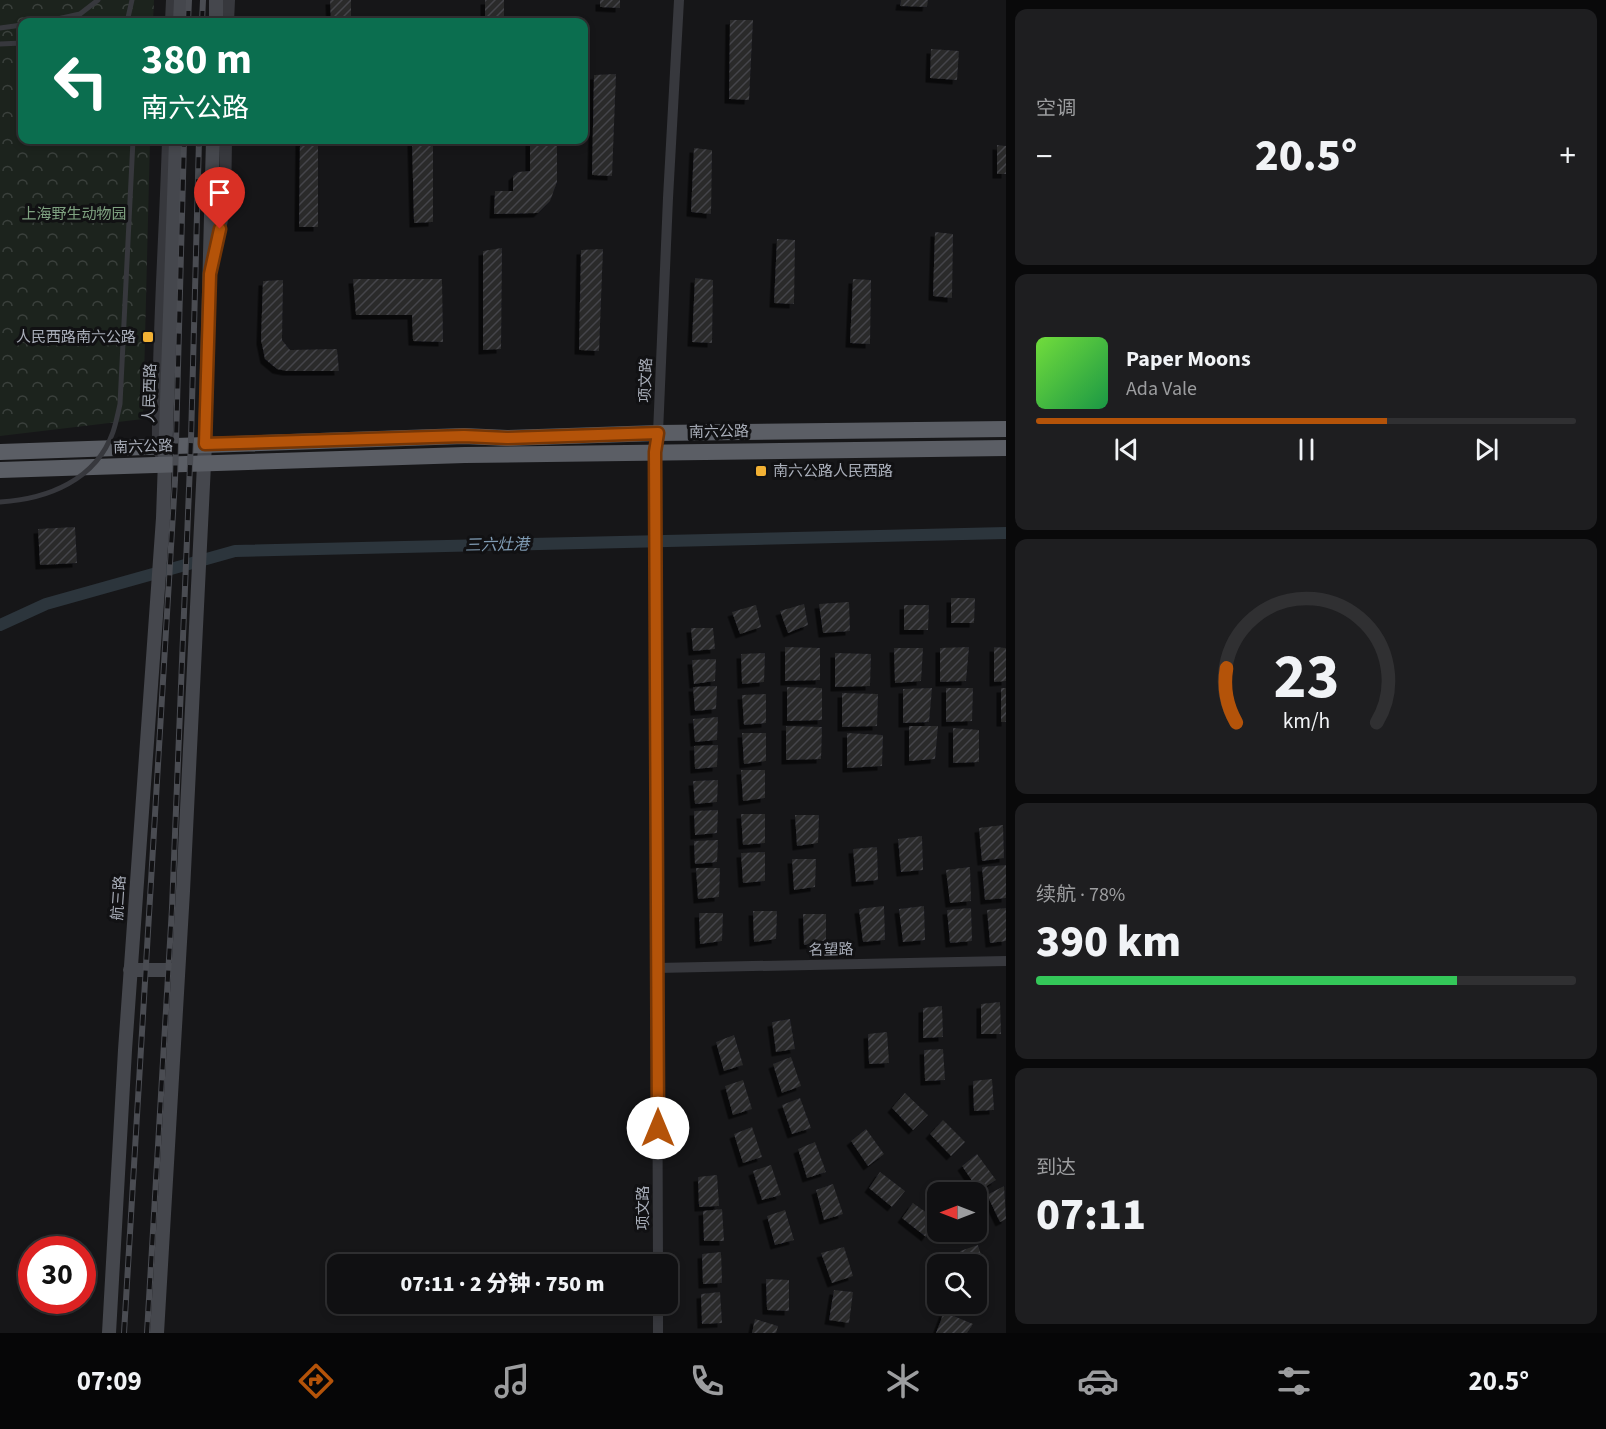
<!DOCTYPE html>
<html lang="zh">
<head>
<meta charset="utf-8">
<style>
  :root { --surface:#101012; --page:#1e1e20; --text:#f1f3f6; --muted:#9c9d9f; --line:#303032; --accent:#b45309 }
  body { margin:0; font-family:"Source Sans 3","Noto Sans SC",sans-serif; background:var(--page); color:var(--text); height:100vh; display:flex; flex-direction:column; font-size:22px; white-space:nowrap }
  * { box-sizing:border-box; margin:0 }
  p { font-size:20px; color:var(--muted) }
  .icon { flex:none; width:33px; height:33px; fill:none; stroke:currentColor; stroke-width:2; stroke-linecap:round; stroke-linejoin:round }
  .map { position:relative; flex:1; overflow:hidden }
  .details { display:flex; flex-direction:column; gap:9px; padding:9px; background:#09090a; width:600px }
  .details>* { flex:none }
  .guide { position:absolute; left:18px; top:18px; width:570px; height:126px; border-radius:12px; box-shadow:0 3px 9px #0003,0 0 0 2px var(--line); background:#0b6e4f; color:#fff; overflow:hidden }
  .needle { width:39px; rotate:270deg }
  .controls { position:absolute; left:927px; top:1182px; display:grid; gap:12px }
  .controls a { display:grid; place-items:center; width:60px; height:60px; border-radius:12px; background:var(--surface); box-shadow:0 3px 9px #0003,0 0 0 2px var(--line); font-size:30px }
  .speed { position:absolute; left:18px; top:1236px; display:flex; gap:12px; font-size:30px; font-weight:700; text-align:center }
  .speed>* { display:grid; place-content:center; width:78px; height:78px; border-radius:50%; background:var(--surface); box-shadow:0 3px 9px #0003,0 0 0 2px var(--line); line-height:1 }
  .speed .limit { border:9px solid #d22; background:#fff; color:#111 }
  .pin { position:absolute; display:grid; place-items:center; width:51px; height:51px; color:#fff; margin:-62px -26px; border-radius:50% 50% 50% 0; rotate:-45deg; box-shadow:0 0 6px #0007 }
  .pin .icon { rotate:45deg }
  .me { position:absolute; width:66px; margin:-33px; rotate:0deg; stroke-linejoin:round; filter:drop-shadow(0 0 4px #0008) }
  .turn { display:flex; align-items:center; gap:21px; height:126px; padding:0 24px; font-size:27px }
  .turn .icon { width:78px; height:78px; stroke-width:2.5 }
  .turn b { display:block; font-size:42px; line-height:51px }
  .big { font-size:45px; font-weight:800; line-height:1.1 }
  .details .card { flex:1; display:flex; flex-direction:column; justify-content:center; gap:9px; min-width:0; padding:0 21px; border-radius:12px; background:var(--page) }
  .details .dial { align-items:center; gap:0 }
  .dial svg { height:156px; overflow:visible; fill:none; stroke:var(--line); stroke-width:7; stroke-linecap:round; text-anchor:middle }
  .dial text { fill:var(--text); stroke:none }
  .song { display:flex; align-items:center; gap:18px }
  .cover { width:72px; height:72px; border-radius:9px; background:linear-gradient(135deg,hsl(100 70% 55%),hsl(140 70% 35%)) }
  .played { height:6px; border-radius:3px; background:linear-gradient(90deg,var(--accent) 65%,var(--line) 65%) }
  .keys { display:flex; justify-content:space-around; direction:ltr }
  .heat { display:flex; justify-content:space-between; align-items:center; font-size:33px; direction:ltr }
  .charge { height:9px; border-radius:4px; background:linear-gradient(90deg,#34c759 78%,var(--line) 0) }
  .trip { position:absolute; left:327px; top:1254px; width:351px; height:60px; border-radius:12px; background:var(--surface); box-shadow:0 3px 9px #0003,0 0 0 2px var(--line); font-weight:800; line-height:60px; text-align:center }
  .dock { display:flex; height:96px; justify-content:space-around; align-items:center; background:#060607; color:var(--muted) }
  .dock .icon { width:42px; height:42px }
  .dock .selected { color:var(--accent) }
  .dock b { font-size:27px; color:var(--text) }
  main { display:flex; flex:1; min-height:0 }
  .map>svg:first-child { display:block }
</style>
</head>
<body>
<main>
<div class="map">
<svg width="1006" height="1333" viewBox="0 0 1006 1333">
  <defs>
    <pattern id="forest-crowns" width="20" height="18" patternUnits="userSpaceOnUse" patternTransform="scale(1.5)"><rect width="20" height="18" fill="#1c231d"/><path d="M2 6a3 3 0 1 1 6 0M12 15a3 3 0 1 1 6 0" fill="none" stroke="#3a403c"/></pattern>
    <pattern id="building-hatch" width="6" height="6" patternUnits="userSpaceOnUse" patternTransform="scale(1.5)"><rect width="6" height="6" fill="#29292c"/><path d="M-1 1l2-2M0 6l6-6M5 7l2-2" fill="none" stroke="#454548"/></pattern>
    <filter id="shadow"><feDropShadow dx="-4.5" dy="4.5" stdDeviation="0" flood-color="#0009"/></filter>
  </defs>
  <rect width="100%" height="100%" fill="#161618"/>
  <!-- forest -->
  <path fill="url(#forest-crowns)" d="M 0,0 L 154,0 L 153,22 L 22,22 L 22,140 L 150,140 L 143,419 L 0,436 Z"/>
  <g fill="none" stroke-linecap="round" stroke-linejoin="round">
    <!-- canal -->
    <path stroke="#2c353c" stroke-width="12" d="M 0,625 L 46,604 L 235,551 L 1006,533"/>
  </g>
  <!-- building -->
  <path fill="url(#building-hatch)" filter="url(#shadow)" d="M 330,0 L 351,0 L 351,22 L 331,22 Z
    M 485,0 L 504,0 L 504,22 L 485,22 Z
    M 600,0 L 620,0 L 620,8 L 600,7 Z
    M 901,0 L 928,0 L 927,7 L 900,6 Z
    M 730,20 L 753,20 L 749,100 L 729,99 Z
    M 931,49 L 959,51 L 957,80 L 930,78 Z
    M 616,74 L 612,176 L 592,175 L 594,75 Z
    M 300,140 L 318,140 L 318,227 L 299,227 Z
    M 412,140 L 433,140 L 433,222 L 414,223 Z
    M 530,140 L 557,140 L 557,182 L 550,201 L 538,213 L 494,214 L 495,191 L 513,191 L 513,176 L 518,172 L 530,171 Z
    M 997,145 L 1006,146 L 1006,174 L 997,174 Z
    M 694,148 L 712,150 L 711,214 L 691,212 Z
    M 935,232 L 953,234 L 952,298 L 933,296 Z
    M 777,239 L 795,240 L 794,304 L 774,303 Z
    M 502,248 L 501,349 L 483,350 L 483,251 Z
    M 603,249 L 599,351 L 579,350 L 581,250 Z
    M 695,278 L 713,280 L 712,343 L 692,342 Z
    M 353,279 L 442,279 L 443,342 L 413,341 L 412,315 L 356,315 Z
    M 853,279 L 871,280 L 870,344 L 850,343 Z
    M 283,280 L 282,340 L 290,350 L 337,349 L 339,371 L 287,371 L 277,369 L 265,359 L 261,340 L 263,281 Z
    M 75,527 L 77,563 L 40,565 L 38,529 Z
    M 951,598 L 975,598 L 974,623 L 951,623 Z
    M 849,602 L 850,631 L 823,633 L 819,604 Z
    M 804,604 L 808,625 L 788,633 L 780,611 Z
    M 756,605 L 761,627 L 740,634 L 732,612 Z
    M 904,605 L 929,605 L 928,630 L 904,630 Z
    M 691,628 L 713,628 L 715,649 L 693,651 Z
    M 785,647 L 820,648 L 820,680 L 785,681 Z
    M 969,647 L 966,681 L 940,682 L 940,648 Z
    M 994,647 L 1006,648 L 1006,681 L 994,682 Z
    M 894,648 L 923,648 L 921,681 L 895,683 Z
    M 765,653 L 764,682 L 742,684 L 741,654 Z
    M 835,653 L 871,654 L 870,686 L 835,687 Z
    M 716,659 L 715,681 L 694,684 L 692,660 Z
    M 717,686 L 716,709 L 695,711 L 693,687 Z
    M 787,687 L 822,688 L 822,720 L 787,721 Z
    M 932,688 L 929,722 L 903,723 L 903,689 Z
    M 946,688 L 973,688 L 972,721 L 946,722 Z
    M 1001,688 L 1006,688 L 1006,722 L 1001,722 Z
    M 842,693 L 878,694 L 877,726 L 842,727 Z
    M 766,694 L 766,723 L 744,725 L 742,695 Z
    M 718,717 L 717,740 L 695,742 L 693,719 Z
    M 786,726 L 822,727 L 821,759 L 786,760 Z
    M 909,726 L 938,726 L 935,759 L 909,761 Z
    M 953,728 L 979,730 L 979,762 L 953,763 Z
    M 742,733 L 766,733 L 766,761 L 744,764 Z
    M 847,733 L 883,735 L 882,766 L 847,768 Z
    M 718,745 L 717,767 L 695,769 L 694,746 Z
    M 741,770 L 765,770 L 765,798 L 743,801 Z
    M 718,780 L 717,802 L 695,804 L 693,781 Z
    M 718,810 L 717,833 L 695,835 L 694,811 Z
    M 741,814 L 765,814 L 765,843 L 743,845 Z
    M 795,815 L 819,815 L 818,843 L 797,846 Z
    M 1003,825 L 1004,858 L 982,861 L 979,828 Z
    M 922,836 L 923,870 L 901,872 L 898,839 Z
    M 718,840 L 717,862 L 695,864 L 694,841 Z
    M 877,847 L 878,880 L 856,882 L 853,849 Z
    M 765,852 L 765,881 L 743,883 L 741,853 Z
    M 792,859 L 816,859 L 815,887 L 794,890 Z
    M 1006,865 L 1006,898 L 985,900 L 982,867 Z
    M 970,867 L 971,901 L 950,903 L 946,870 Z
    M 696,868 L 720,868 L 719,897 L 698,899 Z
    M 884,906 L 885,940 L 863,942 L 859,909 Z
    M 924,906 L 925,940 L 903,942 L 899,909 Z
    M 971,908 L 972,941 L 950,943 L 947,910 Z
    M 1006,908 L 1006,941 L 990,943 L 987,910 Z
    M 753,911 L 777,911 L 776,939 L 754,942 Z
    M 699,913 L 723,913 L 722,941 L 700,944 Z
    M 803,914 L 826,914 L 826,943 L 804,945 Z
    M 1000,1002 L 1001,1034 L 981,1034 L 981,1004 Z
    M 942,1006 L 943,1037 L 923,1038 L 923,1008 Z
    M 790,1019 L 795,1049 L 776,1052 L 772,1022 Z
    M 887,1032 L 889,1063 L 869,1064 L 868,1034 Z
    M 734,1035 L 743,1065 L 724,1071 L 716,1042 Z
    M 943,1049 L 945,1080 L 925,1081 L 924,1050 Z
    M 791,1057 L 801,1086 L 782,1093 L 773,1064 Z
    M 992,1079 L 994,1110 L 974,1111 L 973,1081 Z
    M 743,1080 L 752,1109 L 733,1115 L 725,1086 Z
    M 905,1093 L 928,1115 L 913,1130 L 892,1108 Z
    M 800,1098 L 811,1128 L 792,1134 L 782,1105 Z
    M 943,1120 L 965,1142 L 951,1156 L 930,1134 Z
    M 752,1127 L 762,1157 L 743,1163 L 734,1134 Z
    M 866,1129 L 884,1154 L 868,1166 L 851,1141 Z
    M 815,1142 L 826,1172 L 807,1178 L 798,1149 Z
    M 977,1154 L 996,1180 L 979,1191 L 962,1166 Z
    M 771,1165 L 781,1195 L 762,1200 L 753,1171 Z
    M 880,1172 L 905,1191 L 892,1207 L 869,1188 Z
    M 717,1175 L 719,1206 L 699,1207 L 698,1177 Z
    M 833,1184 L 843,1214 L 824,1220 L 816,1190 Z
    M 1004,1186 L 1006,1219 L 1000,1222 L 987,1195 Z
    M 913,1203 L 938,1221 L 926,1237 L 902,1218 Z
    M 722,1209 L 724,1241 L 704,1241 L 703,1211 Z
    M 785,1210 L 794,1240 L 775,1245 L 767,1216 Z
    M 978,1245 L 987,1275 L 976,1278 L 976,1264 L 964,1264 L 960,1251 Z
    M 844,1247 L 853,1276 L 832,1283 L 821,1253 Z
    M 721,1252 L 722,1283 L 703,1284 L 702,1254 Z
    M 766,1279 L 789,1280 L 789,1311 L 767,1310 Z
    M 834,1290 L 853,1292 L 849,1323 L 829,1320 Z
    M 720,1292 L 722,1323 L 702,1324 L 701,1294 Z
    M 944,1312 L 973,1324 L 967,1333 L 936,1333 Z
    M 755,1319 L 778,1326 L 776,1333 L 752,1333 Z"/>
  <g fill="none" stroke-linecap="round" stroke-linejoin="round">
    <!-- service -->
    <path stroke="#37383d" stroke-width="5" d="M 44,22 L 80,14 L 98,0
      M 127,22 L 132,0
      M 0,28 L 22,25
      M 0,44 L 22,43"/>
    <!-- minor -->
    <path stroke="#37383d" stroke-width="10" d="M 657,968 L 1006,961
      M 658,1264 L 655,452 L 658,433 L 668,198 L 679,0
      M 658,1333 L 658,1304"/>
    <!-- tertiary -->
    <path stroke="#37383d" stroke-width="12" d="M 171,22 L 172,0
      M 228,22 L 229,0
      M 214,255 L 225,207 L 226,140
      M 160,453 L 158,447 C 157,344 165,242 168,140"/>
    <!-- secondary -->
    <path stroke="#45474d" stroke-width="14" d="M 180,22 L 181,0
      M 216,22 L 216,0
      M 130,970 L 178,970
      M 109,1333 L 125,1050 L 163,518 L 176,140
      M 157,1333 L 183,891 L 205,444 L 213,140"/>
    <!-- trunk -->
    <path stroke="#5b5e65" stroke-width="16" d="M 0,452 L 464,436 L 507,438 L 658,433 L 1006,429
      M 0,470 L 465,455 L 1006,448"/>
    <!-- rail casing -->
    <g stroke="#4a4c52" stroke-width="6">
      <path id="rail" d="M 188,22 L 189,0
        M 202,22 L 203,0
        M 124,1333 L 175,480 L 184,140
        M 147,1333 L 172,908 L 191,440 L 199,140"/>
    </g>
    <!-- rail -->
    <use href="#rail" stroke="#111113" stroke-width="4" stroke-dasharray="11" stroke-linecap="butt"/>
    <!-- service-bridge -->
    <path stroke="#37383d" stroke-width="5" d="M 0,502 C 48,499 96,480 113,432 C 116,423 118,413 120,404 L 133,140"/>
  </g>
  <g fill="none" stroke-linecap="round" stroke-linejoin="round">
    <!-- route casing -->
    <g stroke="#753606" stroke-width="15">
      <path id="route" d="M 220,229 L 210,274 L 205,444 L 464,436 L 507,438 L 658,433 L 655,452 L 658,1128"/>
    </g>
    <!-- route -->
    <use href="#route" stroke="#b45309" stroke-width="10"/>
  </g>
  <!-- markers -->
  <g fill="#f2b134" stroke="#111113" stroke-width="2">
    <rect x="142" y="331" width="12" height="12" rx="3"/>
    <rect x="755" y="465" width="12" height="12" rx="3"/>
  </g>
  <g text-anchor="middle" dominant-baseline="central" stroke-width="6" stroke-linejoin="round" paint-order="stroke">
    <!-- park labels -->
    <g font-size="15" fill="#7fa381" stroke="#111113">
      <text x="74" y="214">上海野生动物园</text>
    </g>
    <!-- poi labels -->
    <g font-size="15" fill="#a8adb8" stroke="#111113" text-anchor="end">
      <text x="136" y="337">人民西路南六公路</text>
      <text x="773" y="471" text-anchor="start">南六公路人民西路</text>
    </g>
    <!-- street labels -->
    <g font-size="15" fill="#a8adb8" stroke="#111113">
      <text transform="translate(646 380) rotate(-88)">项文路</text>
      <text transform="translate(150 393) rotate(-88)">人民西路</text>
      <text transform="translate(719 432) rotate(-1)">南六公路</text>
      <text transform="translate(143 447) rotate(-2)">南六公路</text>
      <text transform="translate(119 898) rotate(-86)">航三路</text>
      <text transform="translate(831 950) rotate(-1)">名望路</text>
      <text transform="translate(643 1208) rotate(-90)">项文路</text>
    </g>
    <!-- water labels -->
    <g font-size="16" font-style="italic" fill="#7f9bb3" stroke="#111113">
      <text transform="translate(497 545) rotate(-1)">三六灶港</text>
    </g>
  </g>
</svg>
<div class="controls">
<a><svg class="needle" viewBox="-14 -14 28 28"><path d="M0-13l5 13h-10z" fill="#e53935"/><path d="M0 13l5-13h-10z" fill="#9c9d9f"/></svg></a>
<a><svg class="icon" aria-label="search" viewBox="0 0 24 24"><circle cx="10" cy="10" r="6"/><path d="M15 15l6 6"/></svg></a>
</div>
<div class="speed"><div class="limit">30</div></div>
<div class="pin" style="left:220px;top:229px;background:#d93025"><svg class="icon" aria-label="arrive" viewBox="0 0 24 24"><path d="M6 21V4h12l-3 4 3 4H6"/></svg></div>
<svg class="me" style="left:658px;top:1128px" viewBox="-20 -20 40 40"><circle r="19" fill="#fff"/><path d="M0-13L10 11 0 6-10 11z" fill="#b45309"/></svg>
<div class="trip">07:11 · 2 分钟 · 750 m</div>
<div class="guide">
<div class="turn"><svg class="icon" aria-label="left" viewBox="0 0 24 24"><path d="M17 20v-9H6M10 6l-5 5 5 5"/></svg><div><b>380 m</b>南六公路</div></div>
</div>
</div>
<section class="details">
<div class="card"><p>空调</p>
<div class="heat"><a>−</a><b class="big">20.5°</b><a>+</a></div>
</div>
<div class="card">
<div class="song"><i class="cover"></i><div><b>Paper Moons</b><p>Ada Vale</p></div></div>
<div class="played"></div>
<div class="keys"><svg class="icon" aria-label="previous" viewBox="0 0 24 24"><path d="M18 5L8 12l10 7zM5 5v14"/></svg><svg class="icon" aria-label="pause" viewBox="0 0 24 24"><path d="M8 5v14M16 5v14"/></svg><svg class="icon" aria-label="next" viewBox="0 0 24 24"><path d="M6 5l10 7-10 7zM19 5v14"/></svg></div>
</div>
<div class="card dial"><svg viewBox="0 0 100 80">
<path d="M14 69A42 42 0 1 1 86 69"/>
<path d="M14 69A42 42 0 0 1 9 41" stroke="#b45309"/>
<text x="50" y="56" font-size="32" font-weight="700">23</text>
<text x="50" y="72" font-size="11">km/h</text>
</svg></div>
<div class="card"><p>续航 · 78%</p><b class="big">390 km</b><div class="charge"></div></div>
<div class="card"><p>到达</p><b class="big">07:11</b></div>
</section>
</main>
<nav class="dock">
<b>07:09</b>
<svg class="icon selected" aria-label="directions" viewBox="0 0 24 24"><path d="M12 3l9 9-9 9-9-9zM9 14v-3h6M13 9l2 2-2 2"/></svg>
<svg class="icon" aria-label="music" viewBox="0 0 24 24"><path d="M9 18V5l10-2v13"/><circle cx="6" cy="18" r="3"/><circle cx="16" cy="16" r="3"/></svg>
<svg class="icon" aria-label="phone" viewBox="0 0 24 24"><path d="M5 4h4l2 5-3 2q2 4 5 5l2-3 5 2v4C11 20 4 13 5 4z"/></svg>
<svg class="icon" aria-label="climate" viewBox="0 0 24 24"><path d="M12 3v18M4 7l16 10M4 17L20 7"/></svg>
<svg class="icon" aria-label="car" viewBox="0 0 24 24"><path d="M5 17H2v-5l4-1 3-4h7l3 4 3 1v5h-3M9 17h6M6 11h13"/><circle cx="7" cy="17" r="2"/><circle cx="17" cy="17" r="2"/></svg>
<svg class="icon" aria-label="filters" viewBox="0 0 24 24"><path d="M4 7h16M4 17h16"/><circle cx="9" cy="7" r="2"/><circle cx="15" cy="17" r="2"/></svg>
<b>20.5°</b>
</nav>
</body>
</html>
